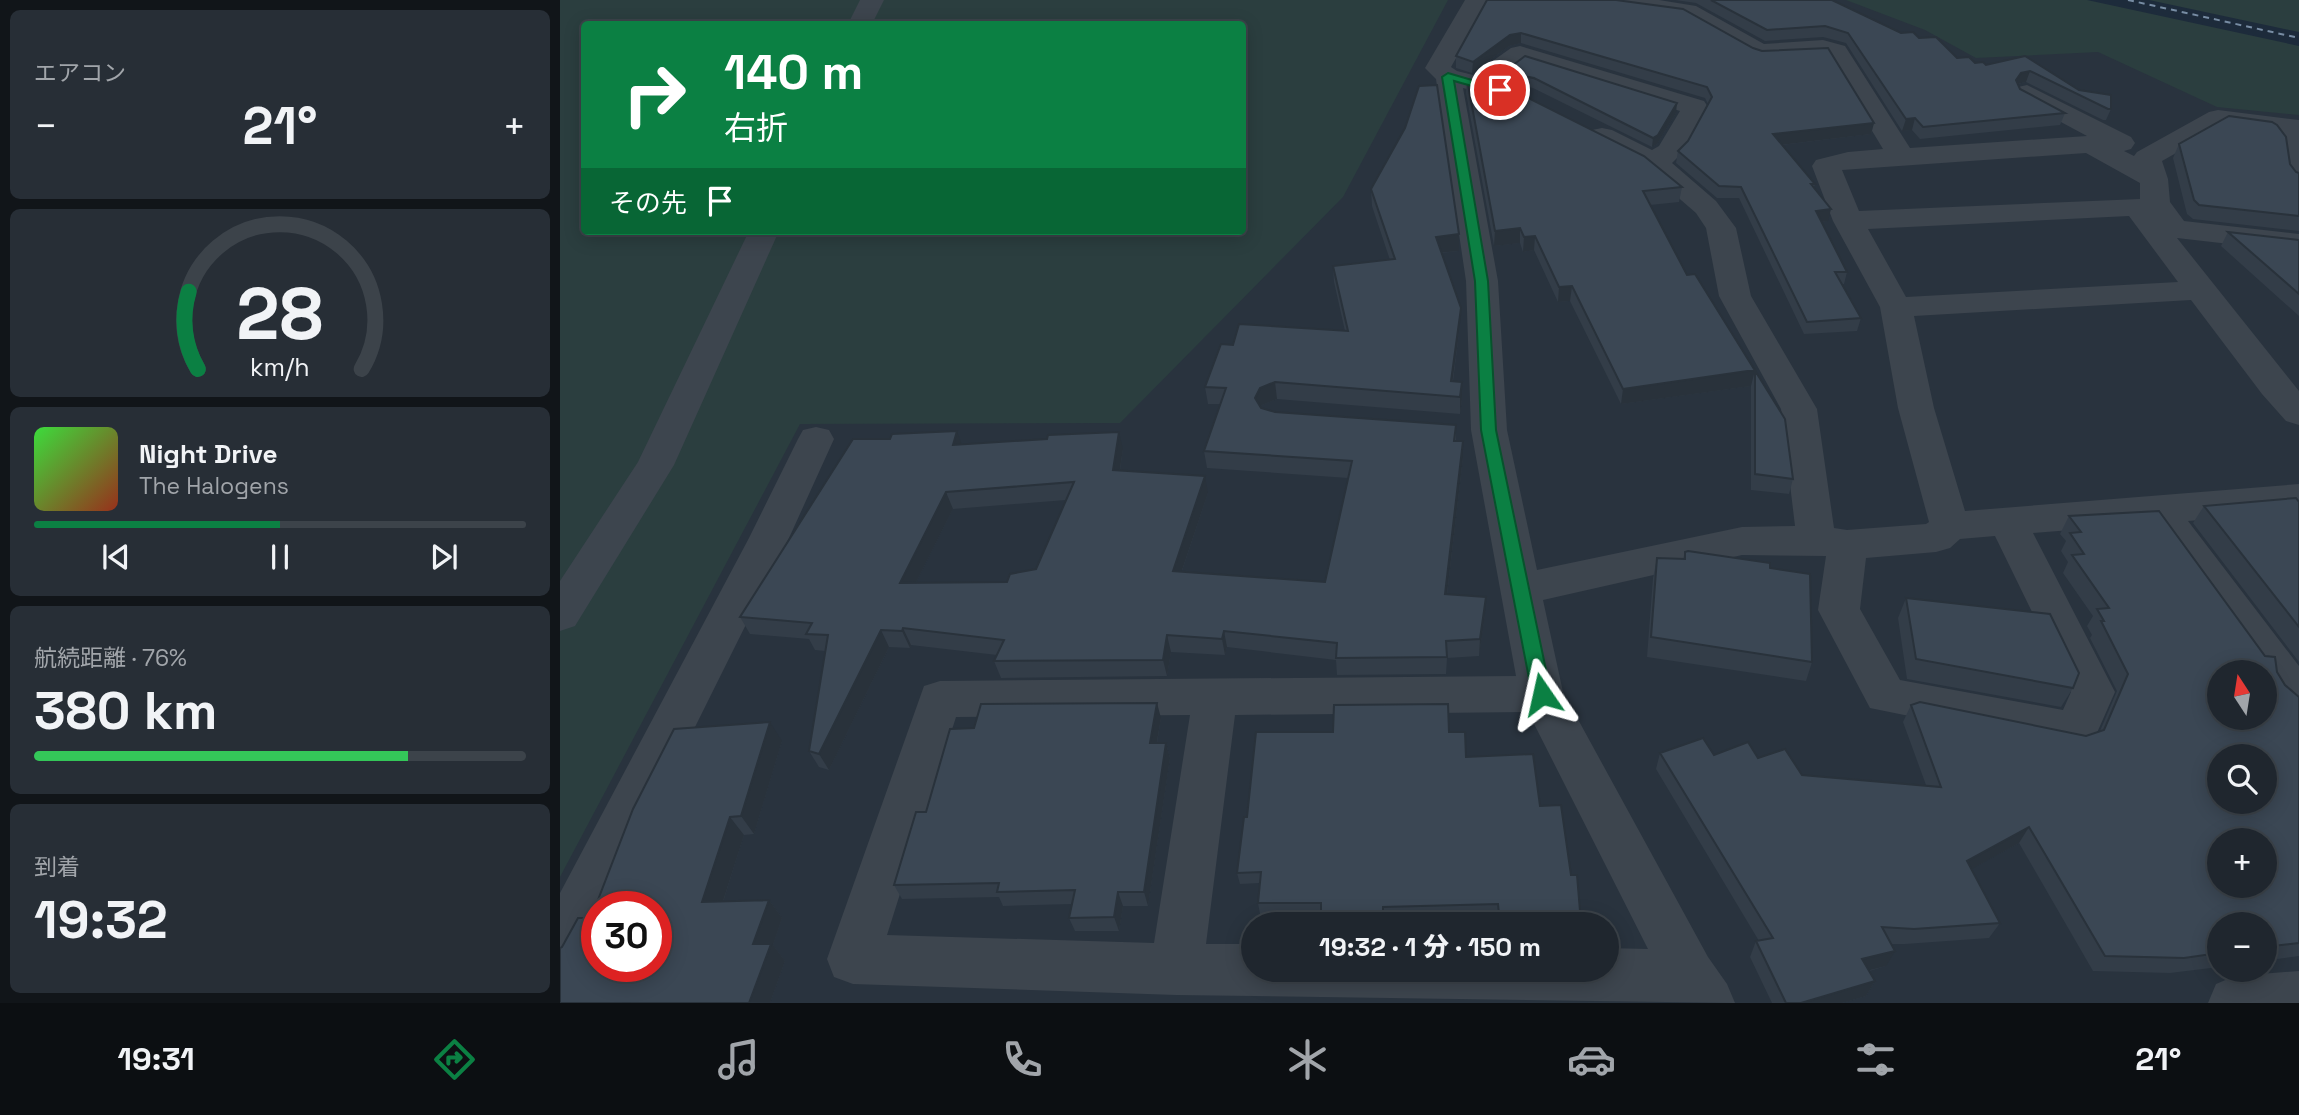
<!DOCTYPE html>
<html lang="ja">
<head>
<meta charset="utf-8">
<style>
  :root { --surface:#1f262e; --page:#272e36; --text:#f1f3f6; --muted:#a1a5aa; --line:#3c434a; --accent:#0b8043 }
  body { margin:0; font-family:"Space Grotesk","Noto Sans JP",sans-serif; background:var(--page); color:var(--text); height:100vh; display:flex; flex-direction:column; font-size:26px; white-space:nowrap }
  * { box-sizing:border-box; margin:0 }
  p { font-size:23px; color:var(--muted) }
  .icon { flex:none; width:38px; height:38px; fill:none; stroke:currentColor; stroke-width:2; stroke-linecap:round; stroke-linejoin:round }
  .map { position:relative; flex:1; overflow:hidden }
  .panel { display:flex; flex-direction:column; gap:10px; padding:10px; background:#111519; width:560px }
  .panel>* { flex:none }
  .top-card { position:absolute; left:21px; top:21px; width:665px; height:214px; border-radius:7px; box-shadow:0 4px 18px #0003,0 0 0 2px var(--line); background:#0b8043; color:#fff; overflow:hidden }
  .needle { width:46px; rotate:348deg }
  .fabs { position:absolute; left:1647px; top:660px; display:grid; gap:14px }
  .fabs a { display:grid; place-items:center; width:70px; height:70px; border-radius:50%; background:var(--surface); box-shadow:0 4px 18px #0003,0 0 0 2px var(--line); font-size:35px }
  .speed { position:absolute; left:21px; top:891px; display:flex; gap:14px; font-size:35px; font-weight:700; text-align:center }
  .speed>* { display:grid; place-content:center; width:91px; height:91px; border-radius:50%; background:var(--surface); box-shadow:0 4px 18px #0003,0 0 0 2px var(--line); line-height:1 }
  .speed .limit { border:10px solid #d22; background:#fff; color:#111 }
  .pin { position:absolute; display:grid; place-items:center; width:60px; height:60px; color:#fff; margin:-30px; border:4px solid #fff; border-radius:50%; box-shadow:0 2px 7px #0007 }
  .me { position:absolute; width:77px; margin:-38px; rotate:349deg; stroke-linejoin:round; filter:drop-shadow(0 0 5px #0008) }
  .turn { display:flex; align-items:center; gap:24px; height:147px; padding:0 28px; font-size:32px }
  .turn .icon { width:91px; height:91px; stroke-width:2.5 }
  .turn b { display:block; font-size:49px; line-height:60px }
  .then { display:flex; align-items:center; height:66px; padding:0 28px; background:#0003; gap:14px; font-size:26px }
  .big { font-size:52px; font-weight:800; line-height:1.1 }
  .panel .tile { flex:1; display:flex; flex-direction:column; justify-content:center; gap:10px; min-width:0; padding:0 24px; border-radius:10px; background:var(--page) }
  .panel .dial { align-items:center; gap:0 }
  .dial svg { height:182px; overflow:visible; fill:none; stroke:var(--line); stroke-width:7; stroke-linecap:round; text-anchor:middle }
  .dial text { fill:var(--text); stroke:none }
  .song { display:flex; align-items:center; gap:21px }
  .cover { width:84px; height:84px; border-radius:10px; background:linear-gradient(135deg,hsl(120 70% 55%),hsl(10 70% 35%)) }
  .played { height:7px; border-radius:4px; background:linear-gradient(90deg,var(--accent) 50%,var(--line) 50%) }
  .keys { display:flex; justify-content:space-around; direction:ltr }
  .heat { display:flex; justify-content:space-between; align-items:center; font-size:38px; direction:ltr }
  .charge { height:10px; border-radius:5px; background:linear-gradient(90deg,#34c759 76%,var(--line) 0) }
  .trip { position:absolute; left:681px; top:912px; width:378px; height:70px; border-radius:35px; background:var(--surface); box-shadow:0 4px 18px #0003,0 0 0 2px var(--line); font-weight:800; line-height:70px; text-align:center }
  .menu { display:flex; height:112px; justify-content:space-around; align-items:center; background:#0c0f12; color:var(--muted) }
  .menu .icon { width:49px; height:49px }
  .menu .active { color:var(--accent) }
  .menu b { font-size:32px; color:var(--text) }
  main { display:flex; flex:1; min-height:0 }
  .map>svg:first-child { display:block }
</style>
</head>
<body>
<main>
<section class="panel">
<div class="tile"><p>エアコン</p>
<div class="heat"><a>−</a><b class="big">21°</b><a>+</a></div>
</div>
<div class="tile dial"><svg viewBox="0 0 100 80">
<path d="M14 69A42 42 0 1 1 86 69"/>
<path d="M14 69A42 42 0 0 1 10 35" stroke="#0b8043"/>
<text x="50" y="56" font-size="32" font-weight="700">28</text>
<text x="50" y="72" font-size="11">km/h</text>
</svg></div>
<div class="tile">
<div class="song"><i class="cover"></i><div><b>Night Drive</b><p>The Halogens</p></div></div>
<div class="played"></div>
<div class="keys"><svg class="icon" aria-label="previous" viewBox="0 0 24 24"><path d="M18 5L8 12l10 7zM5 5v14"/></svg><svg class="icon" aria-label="pause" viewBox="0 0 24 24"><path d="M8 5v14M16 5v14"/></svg><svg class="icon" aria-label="next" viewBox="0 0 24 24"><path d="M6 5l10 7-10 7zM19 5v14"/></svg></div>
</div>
<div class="tile"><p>航続距離 · 76%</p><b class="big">380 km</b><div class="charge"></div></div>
<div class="tile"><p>到着</p><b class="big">19:32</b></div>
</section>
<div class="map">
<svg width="1739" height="1003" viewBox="0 0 1739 1003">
  <rect width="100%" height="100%" fill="#29333e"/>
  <!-- green -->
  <path fill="#2b3e3f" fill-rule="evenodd" d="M 0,0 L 888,0 L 783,197 L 560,423 L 240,424 L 0,877 ZM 24,24 L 682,24 L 682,231 L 24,231 Z
    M 1286,0 L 1739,0 L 1739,115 L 1657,107 L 1538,52 L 1416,58 L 1365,30 Z"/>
  <!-- water -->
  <path fill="#1d2b3b" d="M 1527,0 L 1589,0 L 1739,32 L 1739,46 Z"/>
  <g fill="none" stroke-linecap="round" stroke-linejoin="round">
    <!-- ferry -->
    <path stroke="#778ca3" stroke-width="2" stroke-dasharray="6 5" stroke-linecap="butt" d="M 1568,0 L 1739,38"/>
    <!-- minor -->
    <path fill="#3d454e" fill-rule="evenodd" d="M 300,0 L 324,0 L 312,24 L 288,24 Z
      M 905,0 L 929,0 L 891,67 L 897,71 L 913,75 L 951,48 L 960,46 L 1144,101 L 1148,107 L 1124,151 L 1112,163 L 1156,201 L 1176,228 L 1191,296 L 1257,409 L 1274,528 L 1287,530 L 1366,524 L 1369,522 L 1338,408 L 1320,307 L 1273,221 L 1252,166 L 1256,160 L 1288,152 L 1323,149 L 1267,56 L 1200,59 L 1191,57 L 1122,17 L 1047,7 L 1039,5 L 1035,0 L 1099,0 L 1136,6 L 1204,44 L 1263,40 L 1285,46 L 1350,148 L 1527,136 L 1458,99 L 1454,93 L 1458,87 L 1467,85 L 1571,137 L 1575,143 L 1571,149 L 1564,151 L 1574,156 L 1577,152 L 1649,112 L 1658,110 L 1739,120 L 1739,186 L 1729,183 L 1725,177 L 1721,150 L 1710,133 L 1662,127 L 1602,161 L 1608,179 L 1610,202 L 1624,221 L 1739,234 L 1739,252 L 1617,238 L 1739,391 L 1739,425 L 1726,421 L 1702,394 L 1631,300 L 1354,316 L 1374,408 L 1405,511 L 1739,484 L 1739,512 L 1628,521 L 1739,666 L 1739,718 C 1718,711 1704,695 1704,672 L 1694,672 L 1588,524 L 1473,533 L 1555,692 L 1532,744 L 1516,750 L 1310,708 L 1258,610 L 1266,556 L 1182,555 L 983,600 L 1003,692 L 1148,957 L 1167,984 L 1175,1003 L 616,995 L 293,984 L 274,977 L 267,959 L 364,686 L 380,681 L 956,676 L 911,430 L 906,281 L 876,79 L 865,68 ZM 964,62 L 1120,111 L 1099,146 L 1092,150 L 1052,130 L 1042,128 L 1032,130 L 1028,136 L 1032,142 L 1084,168 L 1136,213 L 1146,228 L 1159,296 L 1221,409 L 1235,526 L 1182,527 L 977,570 L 947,430 L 938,281 L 903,88 L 918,92 L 927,89 ZM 1526,153 L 1580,183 L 1580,199 L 1299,211 L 1282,170 ZM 1569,216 L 1618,282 L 1346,297 L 1308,229 ZM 1435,536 L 1511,692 L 1503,710 L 1340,680 L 1300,609 L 1306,558 L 1376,552 L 1390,548 L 1400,539 ZM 968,712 L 1088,949 L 1046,948 L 1046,970 L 693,970 L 693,944 L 646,944 L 675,715 ZM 630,715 L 594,943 L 327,935 L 396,717 Z
      M 189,231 L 219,231 L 114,465 L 15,626 L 0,631 L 0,581 L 78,462 Z
      M 256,427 L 269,430 L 274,439 L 229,538 L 46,906 L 37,906 L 37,926 L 18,963 L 0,970 L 0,893 L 189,538 L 238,439 L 243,430 Z
      M 1739,971 L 1739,1003 L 1648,1003 L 1656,984 L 1675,976 Z"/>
  </g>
  <!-- wall -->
  <path fill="#333d48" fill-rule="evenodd" d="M 927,0 L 1314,123 L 1311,134 L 1222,145 L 1255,184 L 1254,187 L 1268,221 L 1261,222 L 1287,272 L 1284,284 L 1282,284 L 1301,318 L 1297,331 L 1244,334 L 1179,198 L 1157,198 L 1116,163 L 1118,151 L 1128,141 L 1148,104 L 1145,98 L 961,43 L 949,46 L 912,73 L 896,68 L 896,56 Z
    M 1115,0 L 1272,0 L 1341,33 L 1359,38 L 1397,58 L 1426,65 L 1465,56 L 1551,109 L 1546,120 L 1543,120 L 1466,82 L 1458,84 L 1460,89 L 1505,113 L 1500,125 L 1360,139 L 1352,130 L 1342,131 L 1286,43 L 1263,37 L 1205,41 L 1136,3 Z
    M 944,72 L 1116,113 L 1097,144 L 1092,147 L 973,88 L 943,81 Z
    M 907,79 L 1122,187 L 1119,202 L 1090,205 L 1127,275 L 1135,274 L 1225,419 L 1233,479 L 1229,494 L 1191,490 L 1191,386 L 1061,404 L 1010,301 L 998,302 L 974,250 L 963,252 L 960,243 L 934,246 L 906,93 Z
    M 1619,144 L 1730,164 L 1736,172 L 1739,173 L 1739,231 L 1633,219 L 1627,214 L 1613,158 Z
    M 811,189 L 899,251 L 881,253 L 900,324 L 893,381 L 902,399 L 900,414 L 717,399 L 702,405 L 701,407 L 715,412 L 896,425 L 896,441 L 903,458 L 887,595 L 925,614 L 919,656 L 887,658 L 886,674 L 777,675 L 776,660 L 667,647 L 665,655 L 611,652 L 607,676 L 441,678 L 434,661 L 437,655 L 351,645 L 350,648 L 329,647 L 269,770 L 259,767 L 249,751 L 265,651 L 255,650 L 249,639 L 190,634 L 180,617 L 402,445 L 563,449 L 560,470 L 648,493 L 622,571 L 765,582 L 788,478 L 647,468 L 644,451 L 661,404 L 648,404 L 645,387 L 673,345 L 785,331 L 774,282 L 773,266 L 830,260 L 812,206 ZM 506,500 L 476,569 L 447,582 L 356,582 L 393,509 Z
    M 1668,232 L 1739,240 L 1739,316 L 1661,246 Z
    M 1739,502 L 1739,662 L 1633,523 L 1644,506 Z
    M 1509,516 L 1705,656 L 1717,672 L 1725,685 L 1739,697 L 1739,956 L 1704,961 L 1704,924 L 1659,924 L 1659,967 L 1610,973 L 1533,971 L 1459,843 L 1411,869 L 1440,923 L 1429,938 L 1345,944 L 1331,944 L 1326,966 L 1309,971 L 1315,981 L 1306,996 L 1282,1003 L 1212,1003 L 1190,957 L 1196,941 L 1199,941 L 1096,769 L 1100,753 L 1198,758 L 1242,775 L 1366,785 L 1343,722 L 1351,705 L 1526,736 L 1540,731 L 1557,691 L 1530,638 L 1532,635 L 1527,626 L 1533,616 L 1503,573 L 1508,562 L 1501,551 L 1506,541 L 1500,534 Z
    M 1125,552 L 1210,568 L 1252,662 L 1246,681 L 1087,657 L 1093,578 L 1097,558 L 1123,559 Z
    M 1346,598 L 1513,688 L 1501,707 L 1347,679 L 1338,618 Z
    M 601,718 L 597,743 L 606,743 L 610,758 L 588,906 L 563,906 L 559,931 L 515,931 L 509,918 L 512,904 L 443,906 L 439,897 L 342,899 L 334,885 L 414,728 Z
    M 889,732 L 906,757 L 980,806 L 1011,875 L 1021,924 L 938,924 L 938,915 L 824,917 L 824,922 L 762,923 L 761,914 L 700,914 L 698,903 L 700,883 L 680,884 L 677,873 L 687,817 Z
    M 222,741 L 194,834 L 184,835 L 163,902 L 209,900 L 222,918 L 213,945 L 225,961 L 210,1003 L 0,1003 L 2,947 Z"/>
  <!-- shaded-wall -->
  <path fill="#29323b" d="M 961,33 L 961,43 L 949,46 L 912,73 L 913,62 L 950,35 Z
    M 1470,71 L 1466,82 L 1457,84 L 1456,80 L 1461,73 Z
    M 1117,103 L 1116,113 L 1097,144 L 1092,147 L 1093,138 Z
    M 1355,118 L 1352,130 L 1342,131 L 1346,119 Z
    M 1314,123 L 1311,134 L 1211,146 L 1213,134 Z
    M 1271,209 L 1268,221 L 1253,223 L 1256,211 Z
    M 960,228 L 960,243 L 934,246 L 935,231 Z
    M 899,234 L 899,251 L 876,253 L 876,237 Z
    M 975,236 L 974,250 L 963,252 L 964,237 Z
    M 1012,286 L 1010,301 L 998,302 L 999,287 Z
    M 901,308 L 900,324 L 890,398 L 891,381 Z
    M 1195,370 L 1191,386 L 1061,404 L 1063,389 Z
    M 715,382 L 717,399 L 702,405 L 697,415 L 695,398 L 700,388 Z
    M 902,382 L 902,399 L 900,414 L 900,397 Z
    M 397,431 L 403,448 L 393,445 Z
    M 559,432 L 563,449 L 557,487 L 553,470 Z
    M 903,441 L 903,458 L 885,611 L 885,594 Z
    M 645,476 L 648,493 L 616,588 L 613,571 Z
    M 386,492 L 393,509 L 347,600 L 340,583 Z
    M 926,597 L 925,614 L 919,656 L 920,639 Z
    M 343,628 L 351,645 L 350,648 L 342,631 Z
    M 321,630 L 329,647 L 269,770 L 259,754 Z
    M 664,631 L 667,647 L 665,655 L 662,639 Z
    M 607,635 L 611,652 L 607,676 L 603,660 Z
    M 597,703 L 601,718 L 594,758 L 590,743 Z
    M 210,722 L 222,741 L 194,834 L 181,816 Z
    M 606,743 L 610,758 L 588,906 L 584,892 Z
    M 170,817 L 184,835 L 157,920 L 142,902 Z
    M 1469,827 L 1459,843 L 1397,877 L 1407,861 Z
    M 558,892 L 563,906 L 559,931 L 554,917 Z
    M 209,900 L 222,918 L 213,945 L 225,961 L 210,1003 L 189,1003 L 193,944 Z
    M 1335,951 L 1326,966 L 1294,974 L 1302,959 Z
    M 1315,981 L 1306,996 L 1282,1003 L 1241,1003 Z"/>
  <!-- building -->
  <path fill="#3b4754" stroke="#29323b" stroke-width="2" fill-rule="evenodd" d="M 927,0 L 1056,0 L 1123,9 L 1193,48 L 1202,51 L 1268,48 L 1314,123 L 1213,134 L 1255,184 L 1251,184 L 1271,209 L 1256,211 L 1287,272 L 1275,272 L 1301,318 L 1247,322 L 1181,187 L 1159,186 L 1118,151 L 1128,141 L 1152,97 L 1147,87 L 961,33 L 950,35 L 913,62 L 896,56 Z
    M 1151,0 L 1272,0 L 1341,33 L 1353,32 L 1359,38 L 1376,37 L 1397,58 L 1409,57 L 1415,63 L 1423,62 L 1426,65 L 1465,56 L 1519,90 L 1551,95 L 1551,109 L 1548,109 L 1470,71 L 1461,73 L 1456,80 L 1460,89 L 1505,113 L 1363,127 L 1355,118 L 1346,119 L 1288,33 L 1265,26 L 1207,30 Z
    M 965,56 L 1117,103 L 1098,135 L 1093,138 L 974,78 L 944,72 Z
    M 907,79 L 954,91 L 1084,156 L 1122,187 L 1083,191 L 1127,275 L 1135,274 L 1225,419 L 1233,479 L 1195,474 L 1195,370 L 1063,389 L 1012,286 L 999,287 L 975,236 L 964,237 L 960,228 L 935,231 Z
    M 877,85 L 899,234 L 876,237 L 901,308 L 891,381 L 902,382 L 900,397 L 715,382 L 700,388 L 695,398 L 701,408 L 715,412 L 896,425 L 894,441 L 903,441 L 885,594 L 926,597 L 920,639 L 886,641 L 887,657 L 776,658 L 777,643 L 664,631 L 662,639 L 607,635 L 603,660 L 434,661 L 444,640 L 343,628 L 342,631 L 321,630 L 259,754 L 249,751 L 268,635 L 246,634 L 252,623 L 180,617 L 293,439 L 330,439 L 332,434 L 397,431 L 393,445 L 487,439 L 488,435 L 559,432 L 553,470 L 645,476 L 613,571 L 765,582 L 792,461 L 644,451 L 666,388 L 645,387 L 661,344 L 673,345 L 679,324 L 788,331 L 773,266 L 835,259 L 811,189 L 845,128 L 859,86 ZM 514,482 L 476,569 L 450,574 L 447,582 L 340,583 L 386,492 Z
    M 1669,116 L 1712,122 L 1717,125 L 1726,137 L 1730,164 L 1736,172 L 1739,173 L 1739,216 L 1639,205 L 1634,200 L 1619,144 Z
    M 1668,232 L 1739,240 L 1739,294 Z
    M 1736,498 L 1739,502 L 1739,627 L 1644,506 Z
    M 1599,511 L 1705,656 L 1715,657 L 1717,672 L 1725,685 L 1739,697 L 1739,943 L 1704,947 L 1704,924 L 1659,924 L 1659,953 L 1624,958 L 1545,956 L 1469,827 L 1407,861 L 1440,923 L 1354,929 L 1322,927 L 1335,951 L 1302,959 L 1315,981 L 1241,1003 L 1226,1003 L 1196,941 L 1213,938 L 1100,753 L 1143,738 L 1154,755 L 1188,742 L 1198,758 L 1225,749 L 1242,775 L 1381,787 L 1351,705 L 1360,702 L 1526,736 L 1544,730 L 1568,674 L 1541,621 L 1544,621 L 1537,609 L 1549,608 L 1512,555 L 1524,554 L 1510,533 L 1521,532 L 1509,516 ZM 1659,672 L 1704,672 L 1704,718 L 1659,718 ZM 1659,756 L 1704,756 L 1704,802 L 1659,802 ZM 1659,840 L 1704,840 L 1704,886 L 1659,886 Z
    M 1128,551 L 1210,563 L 1210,568 L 1250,574 L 1252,662 L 1091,637 L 1097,558 L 1125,559 L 1125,552 Z
    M 1346,598 L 1490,614 L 1519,673 L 1513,688 L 1356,659 Z
    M 597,703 L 590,743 L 606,743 L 584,892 L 558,892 L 554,917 L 509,918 L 515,890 L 437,892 L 439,883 L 334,885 L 356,812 L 366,812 L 390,729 L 414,728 L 421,704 Z
    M 888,704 L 889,732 L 905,732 L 906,757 L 973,754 L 980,806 L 1001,805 L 1011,875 L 1017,875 L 1021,923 L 961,924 L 959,914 L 939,914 L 938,904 L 823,907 L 823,911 L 761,913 L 761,903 L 698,903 L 701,872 L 677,873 L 684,817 L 687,817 L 696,732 L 773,732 L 774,705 Z
    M 210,722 L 181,816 L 170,817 L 142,902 L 209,900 L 193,944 L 211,944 L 189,1003 L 0,1003 L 0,948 L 2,947 L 18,918 L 31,918 L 73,809 L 114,729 ZM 37,906 L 96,906 L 96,966 L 37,966 Z"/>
  <!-- route -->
  <path fill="#0b8043" stroke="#07532c" stroke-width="2" d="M 888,73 L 946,90 L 940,94 L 894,81 L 928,281 L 936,430 L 991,694 L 988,699 L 982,701 L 975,699 L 972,694 L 921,430 L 915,281 L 882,77 Z"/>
</svg>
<div class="fabs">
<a><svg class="needle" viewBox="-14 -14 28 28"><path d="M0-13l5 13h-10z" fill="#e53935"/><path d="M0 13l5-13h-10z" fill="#a1a5aa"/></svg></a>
<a><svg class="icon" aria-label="search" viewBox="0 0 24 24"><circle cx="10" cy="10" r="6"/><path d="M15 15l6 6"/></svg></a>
<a>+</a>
<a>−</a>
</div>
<div class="speed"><div class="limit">30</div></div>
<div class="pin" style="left:940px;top:90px;background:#d93025"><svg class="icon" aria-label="arrive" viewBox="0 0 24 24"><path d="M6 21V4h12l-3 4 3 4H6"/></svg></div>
<svg class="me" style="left:982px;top:694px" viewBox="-20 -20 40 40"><path d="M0-17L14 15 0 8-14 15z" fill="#0b8043" stroke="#fff" stroke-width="4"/></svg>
<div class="trip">19:32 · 1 分 · 150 m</div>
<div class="top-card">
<div class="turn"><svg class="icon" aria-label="right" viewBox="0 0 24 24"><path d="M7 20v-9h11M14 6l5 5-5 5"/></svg><div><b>140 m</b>右折</div></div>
<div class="then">その先<svg class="icon" aria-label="arrive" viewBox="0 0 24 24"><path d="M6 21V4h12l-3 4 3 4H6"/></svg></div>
</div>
</div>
</main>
<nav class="menu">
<b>19:31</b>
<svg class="icon active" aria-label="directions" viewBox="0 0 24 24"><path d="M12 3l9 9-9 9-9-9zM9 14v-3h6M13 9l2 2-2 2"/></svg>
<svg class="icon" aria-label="music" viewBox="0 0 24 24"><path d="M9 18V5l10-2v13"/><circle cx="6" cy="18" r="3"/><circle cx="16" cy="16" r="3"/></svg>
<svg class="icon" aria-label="phone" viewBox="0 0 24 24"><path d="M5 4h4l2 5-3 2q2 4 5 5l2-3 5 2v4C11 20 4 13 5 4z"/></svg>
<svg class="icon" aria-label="climate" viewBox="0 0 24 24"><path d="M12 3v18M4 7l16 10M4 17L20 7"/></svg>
<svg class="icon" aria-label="car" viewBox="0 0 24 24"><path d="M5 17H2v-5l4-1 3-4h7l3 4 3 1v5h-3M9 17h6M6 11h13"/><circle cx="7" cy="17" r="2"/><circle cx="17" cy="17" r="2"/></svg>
<svg class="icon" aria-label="filters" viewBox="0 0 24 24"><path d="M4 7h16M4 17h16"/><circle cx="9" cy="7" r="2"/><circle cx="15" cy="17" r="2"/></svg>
<b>21°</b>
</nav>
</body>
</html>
